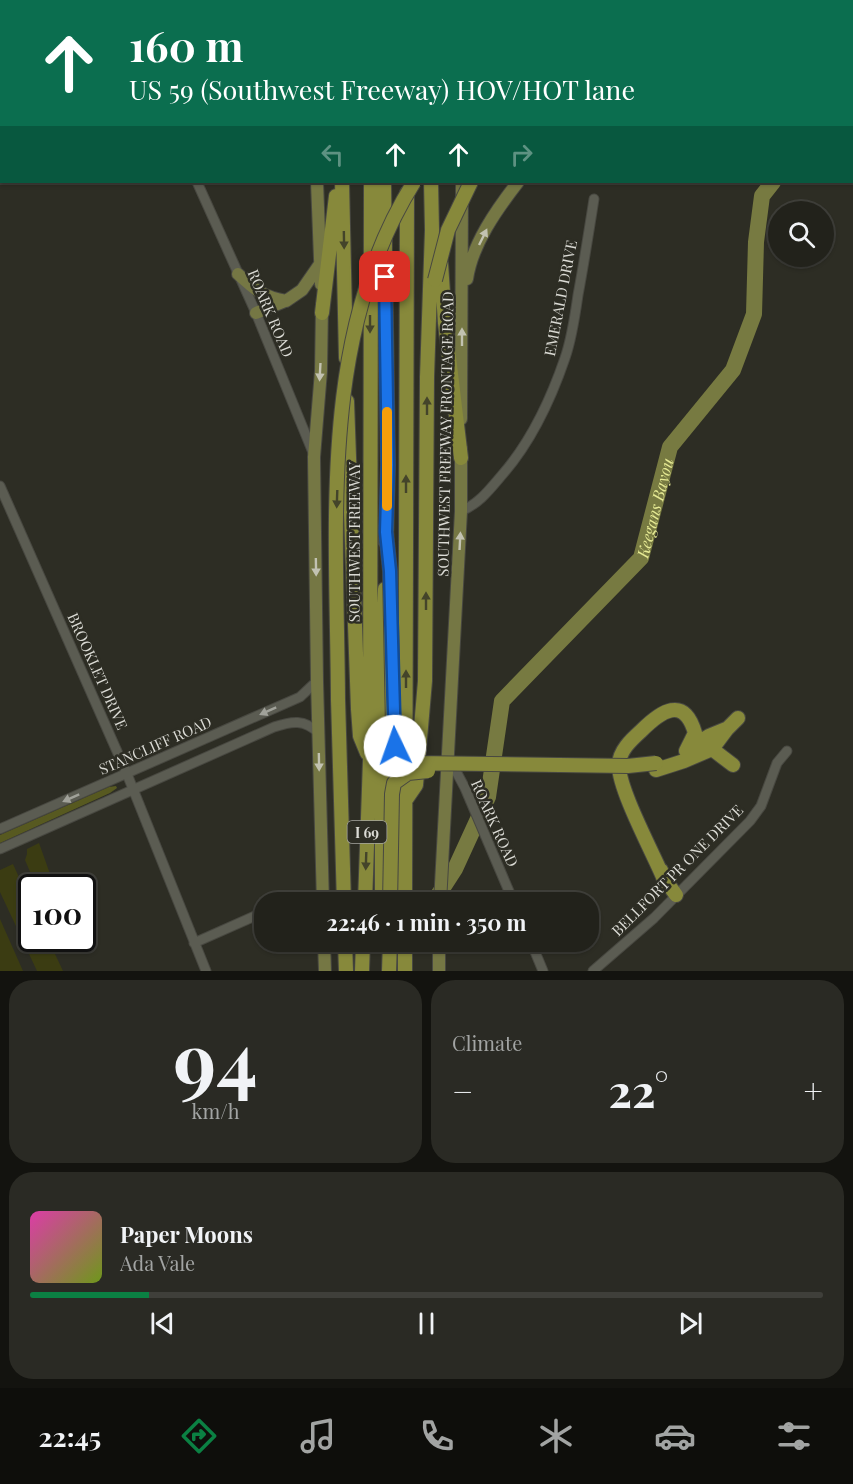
<!DOCTYPE html>
<html lang="en">
<head>
<meta charset="utf-8">
<style>
  :root { --surface:#22221b; --page:#2a2a24; --text:#f1f3f6; --muted:#a2a4a3; --line:#3f3f3a; --accent:#0b8043 }
  body { margin:0; font-family:"Playfair Display",serif; background:var(--page); color:var(--text); height:100vh; display:flex; flex-direction:column; font-size:22px; white-space:nowrap }
  * { box-sizing:border-box; margin:0 }
  p { font-size:20px; color:var(--muted) }
  .icon { flex:none; width:33px; height:33px; fill:none; stroke:currentColor; stroke-width:2; stroke-linecap:round; stroke-linejoin:round }
  .map { position:relative; height:971px; overflow:hidden }
  .side { display:flex; flex-direction:column; gap:9px; padding:9px; background:#13130f; flex:1 }
  .side>* { flex:none }
  .banner { position:absolute; left:0px; top:0px; width:854px; height:183px; box-shadow:0 2px 4px #0004,0 0 0 2px var(--line); background:#0b6e4f; color:#fff; overflow:hidden }
  .fabs { position:absolute; left:768px; top:201px; display:grid; gap:12px }
  .fabs a { display:grid; place-items:center; width:66px; height:66px; border-radius:50%; background:var(--surface); box-shadow:0 2px 4px #0004,0 0 0 2px var(--line); font-size:30px }
  .speed { position:absolute; left:18px; top:874px; display:flex; gap:12px; font-size:30px; font-weight:700; text-align:center }
  .speed>* { display:grid; place-content:center; width:78px; height:78px; border-radius:50%; background:var(--surface); box-shadow:0 2px 4px #0004,0 0 0 2px var(--line); line-height:1 }
  .speed .limit { border:3px solid #111; border-radius:9px; background:#fff; color:#111 }
  .pin { position:absolute; display:grid; place-items:center; width:51px; height:51px; color:#fff; margin:-26px; border-radius:12px; box-shadow:0 3px 9px #0006 }
  .me { position:absolute; width:66px; margin:-33px; rotate:357deg; stroke-linejoin:round; filter:drop-shadow(0 0 4px #0008) }
  .turn { display:flex; align-items:center; gap:21px; height:126px; padding:0 30px; font-size:27px }
  .turn .icon { width:78px; height:78px; stroke-width:2.5 }
  .turn b { display:block; font-size:42px; line-height:51px }
  .lanes { display:flex; align-items:center; height:57px; padding:0 30px; background:#0003; justify-content:center; gap:30px; direction:ltr }
  .lanes .off { opacity:.35 }
  .big { font-size:45px; font-weight:700; line-height:1.1 }
  .side .card { flex:1; display:flex; flex-direction:column; justify-content:center; gap:9px; min-width:0; padding:0 21px; border-radius:24px; background:var(--page) }
  .side .dial { align-items:center; gap:0 }
  .dial b { font-size:78px; line-height:1 }
  .song { display:flex; align-items:center; gap:18px }
  .cover { width:72px; height:72px; border-radius:9px; background:linear-gradient(135deg,hsl(320 70% 55%),hsl(80 70% 35%)) }
  .played { height:6px; border-radius:3px; background:linear-gradient(90deg,var(--accent) 15%,var(--line) 15%) }
  .keys { display:flex; justify-content:space-around; direction:ltr }
  .heat { display:flex; justify-content:space-between; align-items:center; font-size:33px; direction:ltr }
  .side .tiles { flex:1; display:grid; gap:9px; grid-template-columns:1fr 1fr }
  .card:last-child { grid-column:span 2 }
  .trip { position:absolute; left:254px; top:892px; width:345px; height:60px; border-radius:24px; background:var(--surface); box-shadow:0 2px 4px #0004,0 0 0 2px var(--line); font-weight:700; line-height:60px; text-align:center }
  .tabs { display:flex; height:96px; justify-content:space-around; align-items:center; background:#0e0e0b; color:var(--muted) }
  .tabs .icon { width:42px; height:42px }
  .tabs .on { color:var(--accent) }
  .tabs b { font-size:27px; color:var(--text) }
  .map>svg:first-child { display:block }
</style>
</head>
<body>
<div class="map">
<svg width="853" height="971" viewBox="0 0 853 971">
  <rect width="100%" height="100%" fill="#2d2d24"/>
  <!-- green -->
  <path fill="#3b3c12" d="M 39,843 L 55,888 L 37,888 L 25,860 L 27,854 L 27,849 Z
    M 13,864 L 31,904 L 32,939 L 48,939 L 63,971 L 37,971 L 0,892 L 0,870 Z
    M 0,919 L 23,971 L 0,971 Z"/>
  <!-- forest -->
  <path fill="#575920" d="M 116,786 L 117,788 L 110,793 L 0,843 L 0,835 L 109,787 Z"/>
  <g fill="none" stroke-linecap="round" stroke-linejoin="round">
    <!-- river -->
    <g stroke="#777a41" stroke-width="16">
      <path d="M 814,2 L 814,0"/>
      <path id="s1" d="M 433,903 L 455,869 L 488,797 L 502,701 L 641,558 L 670,447 L 733,370 L 754,314 L 756,242 L 762,196 L 773,182"/>
    </g>
    <!-- minor casing -->
    <g stroke="#484841" stroke-width="11">
      <path id="minor" d="M 116,0 L 117,2
        M 197,182 L 256,313 L 314,455
        M 0,486 L 127,774 L 206,971
        M 461,511 C 479,504 490,489 502,475 C 531,442 551,399 565,358 C 572,338 575,316 578,295 C 584,263 589,231 594,199
        M 450,760 L 465,788 L 514,903
        M 0,829 L 300,697 L 317,681
        M 0,849 L 274,727 C 292,721 304,719 319,733
        M 285,903 L 296,898 L 323,900
        M 531,942 L 543,971
        M 194,943 L 264,912
        M 593,971 L 654,918 L 750,821 L 761,806 L 777,763 L 787,751"/>
    </g>
    <!-- major casing -->
    <g stroke="#484841" stroke-width="14">
      <path id="major" d="M 282,0 L 283,2
        M 455,0 L 456,2
        M 618,0 L 625,2
        M 316,2 L 316,0
        M 852,40 L 853,40
        M 317,182 L 321,284
        M 238,274 C 255,290 263,297 286,301 L 302,290 L 320,264
        M 467,279 C 472,244 497,209 518,182
        M 322,305 L 321,371 L 314,457 L 317,681 L 323,903
        M 256,313 L 285,301
        M 461,419 L 462,182
        M 440,903 L 461,511 L 461,449
        M 324,942 L 325,971
        M 439,971 L 439,942"/>
    </g>
    <!-- highway casing -->
    <g stroke="#484841" stroke-width="16">
      <path id="highway" d="M 301,0 L 301,2
        M 388,0 L 389,2
        M 428,0 L 428,2
        M 821,0 L 840,2
        M 345,2 L 345,0
        M 371,2 L 371,0
        M 408,2 L 408,0
        M 590,2 L 592,0
        M 852,3 L 853,3
        M 342,182 L 346,358
        M 384,182 L 388,465 L 386,542
        M 441,263 L 445,323 L 461,458
        M 322,313 L 336,196
        M 347,401 L 358,709 L 360,736 L 367,753
        M 338,699 L 344,903
        M 688,749 L 709,736 L 726,729
        M 712,749 L 733,765
        M 656,770 L 684,761 L 712,749 L 727,729 L 738,718
        M 405,801 L 416,785 L 425,681 L 427,377 L 432,230 L 431,182
        M 661,870 L 663,877 L 676,895
        M 663,877 C 653,853 618,788 619,765 C 619,751 631,740 641,731 C 661,711 684,695 695,733 L 686,751
        M 365,903 L 370,760 L 371,182
        M 382,903 L 382,646 L 385,589
        M 405,903 L 407,193
        M 345,942 L 346,971
        M 362,971 L 363,942
        M 389,971 L 390,942
        M 405,971 L 405,942"/>
    </g>
    <!-- minor -->
    <use href="#minor" stroke="#5b5c52" stroke-width="9"/>
    <!-- major -->
    <use href="#major" stroke="#757744" stroke-width="12"/>
    <!-- highway -->
    <use href="#highway" stroke="#87893b" stroke-width="14"/>
    <!-- highway-bridge casing -->
    <g stroke="#484841" stroke-width="16" stroke-linecap="butt">
      <path id="highway-bridge" d="M 435,280 L 448,230 L 471,182
        M 386,532 L 390,571 L 393,727 C 394,743 394,758 412,763 L 628,766 L 656,763
        M 338,699 C 337,525 318,335 414,182
        M 390,903 L 392,794 L 394,783 L 408,773 L 428,771"/>
    </g>
    <!-- highway-bridge -->
    <use href="#highway-bridge" stroke="#87893b" stroke-width="14"/>
  </g>
  <!-- one-way arrows -->
  <defs><path id="oneway-solid" d="M-6-.8H1V-3.2L6.5 0L1 3.2V.8H-6Z" transform="scale(1.5)"/></defs>
  <g fill="#c2c2b1">
    <use href="#oneway-solid" transform="translate(483 237) rotate(-64)"/>
    <use href="#oneway-solid" transform="translate(462 337) rotate(-90)"/>
    <use href="#oneway-solid" transform="translate(320 372) rotate(93)"/>
    <use href="#oneway-solid" transform="translate(460 541) rotate(-87)"/>
    <use href="#oneway-solid" transform="translate(316 567) rotate(89)"/>
    <use href="#oneway-solid" transform="translate(319 762) rotate(89)"/>
  </g>
  <g fill="#44442a">
    <use href="#oneway-solid" transform="translate(344 240) rotate(89)"/>
    <use href="#oneway-solid" transform="translate(370 324) rotate(90)"/>
    <use href="#oneway-solid" transform="translate(427 406) rotate(-90)"/>
    <use href="#oneway-solid" transform="translate(406 484) rotate(-90)"/>
    <use href="#oneway-solid" transform="translate(337 499) rotate(92)"/>
    <use href="#oneway-solid" transform="translate(426 601) rotate(-90)"/>
    <use href="#oneway-solid" transform="translate(406 679) rotate(-90)"/>
    <use href="#oneway-solid" transform="translate(366 861) rotate(92)"/>
  </g>
  <g fill="#a1a29a">
    <use href="#oneway-solid" transform="translate(268 711) rotate(156)"/>
    <use href="#oneway-solid" transform="translate(71 798) rotate(156)"/>
  </g>
  <g fill="none" stroke-linecap="round" stroke-linejoin="round">
    <!-- route casing -->
    <g stroke="#114b97" stroke-width="15">
      <path id="route" d="M 385,277 L 388,465 L 386,532 L 390,571 L 395,746"/>
    </g>
    <!-- route -->
    <use href="#route" stroke="#1a73e8" stroke-width="10"/>
    <!-- slow -->
    <path stroke="#f59e0b" stroke-width="10" d="M 387,412 L 387,506"/>
  </g>
  <g text-anchor="middle" dominant-baseline="central" stroke-width="5" stroke-linejoin="round" paint-order="stroke">
    <!-- shield labels -->
    <rect fill="#2d2d24" stroke="#a7a7a0" stroke-width="1.5" x="347.5" y="821" width="39" height="22" rx="4.5"/>
    <g font-size="14" font-weight="bold" fill="#dbdbd5">
      <text x="367" y="832">I 69</text>
    </g>
    <!-- street labels -->
    <g font-size="15" fill="#dbdbd5" stroke="#2d2d24">
      <text transform="translate(560 298) rotate(-79)">EMERALD DRIVE</text>
      <text transform="translate(271 313) rotate(67)">ROARK ROAD</text>
      <text transform="translate(445 434) rotate(-89)">SOUTHWEST FREEWAY FRONTAGE ROAD</text>
      <text transform="translate(354 542) rotate(-90)">SOUTHWEST FREEWAY</text>
      <text transform="translate(98 671) rotate(66)">BROOKLET DRIVE</text>
      <text transform="translate(155 745) rotate(-24)">STANCLIFF ROAD</text>
      <text transform="translate(495 823) rotate(66)">ROARK ROAD</text>
      <text transform="translate(677 870) rotate(-45)">BELLFORT PR ONE DRIVE</text>
    </g>
    <!-- water labels -->
    <g font-size="16" font-style="italic" fill="#e6ea94" stroke="#2d2d24">
      <text stroke="none"><textPath href="#s1" startOffset="468">Keegans Bayou</textPath></text>
    </g>
  </g>
</svg>
<div class="fabs">
<a><svg class="icon" aria-label="search" viewBox="0 0 24 24"><circle cx="10" cy="10" r="6"/><path d="M15 15l6 6"/></svg></a>
</div>
<div class="speed"><div class="limit">100</div></div>
<div class="pin" style="left:385px;top:277px;background:#d93025"><svg class="icon" aria-label="arrive" viewBox="0 0 24 24"><path d="M6 21V4h12l-3 4 3 4H6"/></svg></div>
<svg class="me" style="left:395px;top:746px" viewBox="-20 -20 40 40"><circle r="19" fill="#fff"/><path d="M0-13L10 11 0 6-10 11z" fill="#1a73e8"/></svg>
<div class="trip">22:46 · 1 min · 350 m</div>
<div class="banner">
<div class="turn"><svg class="icon" aria-label="ahead" viewBox="0 0 24 24"><path d="M12 20V5M6 11l6-6 6 6"/></svg><div><b>160 m</b>US 59 (Southwest Freeway) HOV/HOT lane</div></div>
<div class="lanes"><svg class="icon off" aria-label="left" viewBox="0 0 24 24"><path d="M17 20v-9H6M10 6l-5 5 5 5"/></svg><svg class="icon" aria-label="ahead" viewBox="0 0 24 24"><path d="M12 20V5M6 11l6-6 6 6"/></svg><svg class="icon" aria-label="ahead" viewBox="0 0 24 24"><path d="M12 20V5M6 11l6-6 6 6"/></svg><svg class="icon off" aria-label="right" viewBox="0 0 24 24"><path d="M7 20v-9h11M14 6l5 5-5 5"/></svg></div>
</div>
</div>
<section class="side">
<div class="tiles">
<div class="card dial"><b>94</b><p>km/h</p></div>
<div class="card"><p>Climate</p>
<div class="heat"><a>−</a><b class="big">22°</b><a>+</a></div>
</div>
<div class="card">
<div class="song"><i class="cover"></i><div><b>Paper Moons</b><p>Ada Vale</p></div></div>
<div class="played"></div>
<div class="keys"><svg class="icon" aria-label="previous" viewBox="0 0 24 24"><path d="M18 5L8 12l10 7zM5 5v14"/></svg><svg class="icon" aria-label="pause" viewBox="0 0 24 24"><path d="M8 5v14M16 5v14"/></svg><svg class="icon" aria-label="next" viewBox="0 0 24 24"><path d="M6 5l10 7-10 7zM19 5v14"/></svg></div>
</div>
</div>
</section>
<nav class="tabs">
<b>22:45</b>
<svg class="icon on" aria-label="directions" viewBox="0 0 24 24"><path d="M12 3l9 9-9 9-9-9zM9 14v-3h6M13 9l2 2-2 2"/></svg>
<svg class="icon" aria-label="music" viewBox="0 0 24 24"><path d="M9 18V5l10-2v13"/><circle cx="6" cy="18" r="3"/><circle cx="16" cy="16" r="3"/></svg>
<svg class="icon" aria-label="phone" viewBox="0 0 24 24"><path d="M5 4h4l2 5-3 2q2 4 5 5l2-3 5 2v4C11 20 4 13 5 4z"/></svg>
<svg class="icon" aria-label="climate" viewBox="0 0 24 24"><path d="M12 3v18M4 7l16 10M4 17L20 7"/></svg>
<svg class="icon" aria-label="car" viewBox="0 0 24 24"><path d="M5 17H2v-5l4-1 3-4h7l3 4 3 1v5h-3M9 17h6M6 11h13"/><circle cx="7" cy="17" r="2"/><circle cx="17" cy="17" r="2"/></svg>
<svg class="icon" aria-label="filters" viewBox="0 0 24 24"><path d="M4 7h16M4 17h16"/><circle cx="9" cy="7" r="2"/><circle cx="15" cy="17" r="2"/></svg>
</nav>
</body>
</html>
